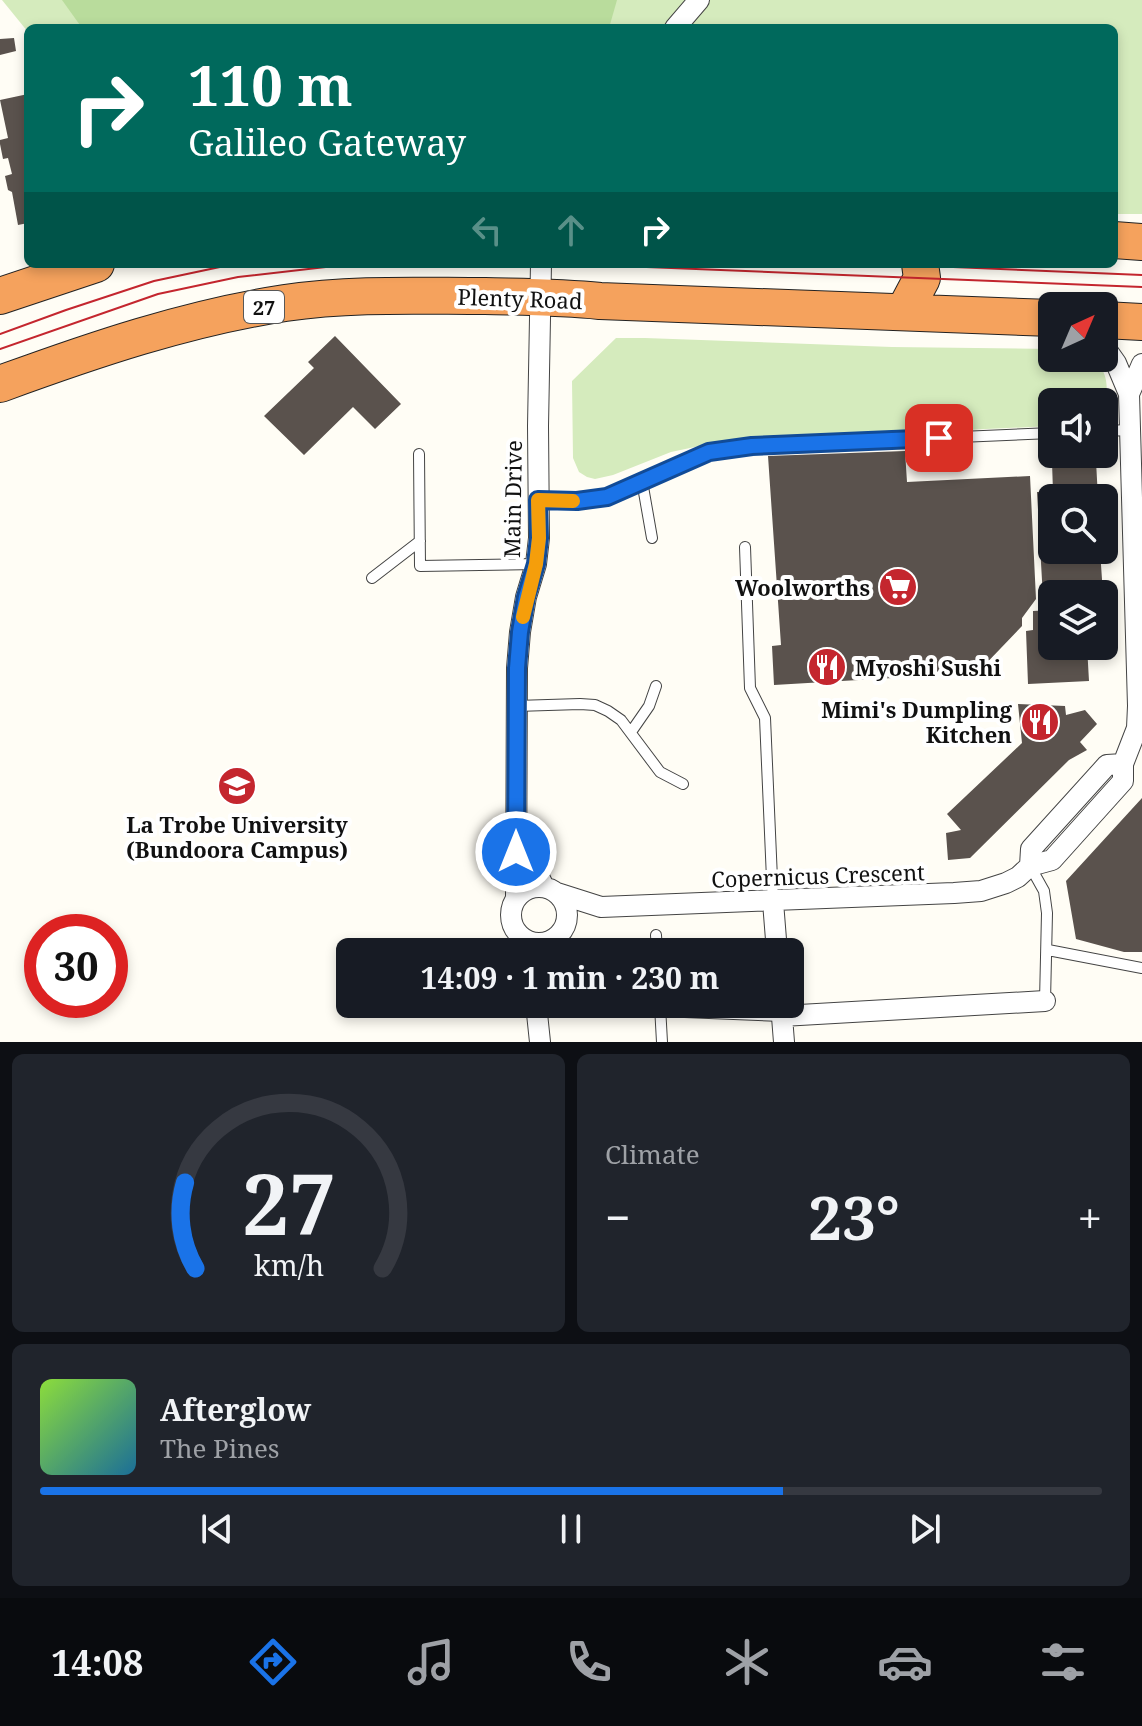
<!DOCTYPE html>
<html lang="en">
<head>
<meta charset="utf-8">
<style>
  :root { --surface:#171b24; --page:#20242c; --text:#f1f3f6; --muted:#9ea1a6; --line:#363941; --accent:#1a73e8 }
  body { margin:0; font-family:"Noto Serif",serif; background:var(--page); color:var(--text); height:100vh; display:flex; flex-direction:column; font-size:30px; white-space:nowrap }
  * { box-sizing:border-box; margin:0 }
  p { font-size:26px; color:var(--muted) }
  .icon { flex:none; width:44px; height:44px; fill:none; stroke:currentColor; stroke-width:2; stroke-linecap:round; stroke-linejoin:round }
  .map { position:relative; height:1042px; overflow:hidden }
  .side { display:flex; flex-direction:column; gap:12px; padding:12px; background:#0d0f14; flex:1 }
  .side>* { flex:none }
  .hud { position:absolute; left:24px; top:24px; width:1094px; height:244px; border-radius:12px; box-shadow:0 4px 12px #0003; background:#00695c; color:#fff; overflow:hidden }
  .needle { width:52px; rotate:44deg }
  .tools { position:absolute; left:1038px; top:292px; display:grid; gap:16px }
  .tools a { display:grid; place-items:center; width:80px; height:80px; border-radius:12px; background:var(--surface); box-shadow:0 4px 12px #0003; font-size:40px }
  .speed { position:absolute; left:24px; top:914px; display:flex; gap:16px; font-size:40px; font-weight:700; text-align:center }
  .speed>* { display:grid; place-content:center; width:104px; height:104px; border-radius:50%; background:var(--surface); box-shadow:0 4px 12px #0003; line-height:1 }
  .speed .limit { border:12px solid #d22; background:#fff; color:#111 }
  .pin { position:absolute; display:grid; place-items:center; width:68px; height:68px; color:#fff; margin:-34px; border-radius:16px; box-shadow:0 4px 12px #0006 }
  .me { position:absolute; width:88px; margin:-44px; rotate:0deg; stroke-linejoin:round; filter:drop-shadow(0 0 6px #0008) }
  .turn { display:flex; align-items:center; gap:28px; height:168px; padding:0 32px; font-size:36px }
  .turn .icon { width:104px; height:104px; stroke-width:2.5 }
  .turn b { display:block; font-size:56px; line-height:68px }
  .lanes { display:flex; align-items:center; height:76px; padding:0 32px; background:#0003; justify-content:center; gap:40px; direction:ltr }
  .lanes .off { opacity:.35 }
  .big { font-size:60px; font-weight:700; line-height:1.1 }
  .side .widget { flex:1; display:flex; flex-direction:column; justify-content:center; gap:12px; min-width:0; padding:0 28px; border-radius:12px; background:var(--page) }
  .side .dial { align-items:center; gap:0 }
  .dial svg { height:208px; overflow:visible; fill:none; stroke:var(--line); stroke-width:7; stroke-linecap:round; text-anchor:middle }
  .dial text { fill:var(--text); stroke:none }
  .song { display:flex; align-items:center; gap:24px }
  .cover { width:96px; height:96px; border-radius:12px; background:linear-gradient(135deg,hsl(90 70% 55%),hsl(200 70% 35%)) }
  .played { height:8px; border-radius:4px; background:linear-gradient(90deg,var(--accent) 70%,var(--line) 70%) }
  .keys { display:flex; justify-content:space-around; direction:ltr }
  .heat { display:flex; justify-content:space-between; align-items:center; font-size:44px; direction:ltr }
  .side .tiles { flex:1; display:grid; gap:12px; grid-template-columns:1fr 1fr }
  .widget:last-child { grid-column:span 2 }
  .trip { position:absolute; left:336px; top:938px; width:468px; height:80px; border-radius:12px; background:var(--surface); box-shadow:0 4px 12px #0003; font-weight:700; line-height:80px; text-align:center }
  .tabs { display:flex; height:128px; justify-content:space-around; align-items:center; background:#090b0e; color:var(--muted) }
  .tabs .icon { width:56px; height:56px }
  .tabs .current { color:var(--accent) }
  .tabs b { font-size:36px; color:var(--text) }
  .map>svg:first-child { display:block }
</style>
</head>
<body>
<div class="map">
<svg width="1142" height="1042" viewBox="0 0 1142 1042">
  <rect width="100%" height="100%" fill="#fffdf5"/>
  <!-- green -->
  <path fill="#d5ebbd" d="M 2,0 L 1142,0 L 1142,214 L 1114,214 L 1114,28 L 28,28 L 28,32 Z
    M 616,338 L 645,338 L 892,347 L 1052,349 L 1052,358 L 1093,358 C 1108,372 1109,387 1104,407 L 1104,402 L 1052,402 L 1052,426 L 774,439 L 709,444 L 671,452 L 613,475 L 595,479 L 587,477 L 579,472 L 573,458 L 572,381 Z"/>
  <!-- forest -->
  <path fill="#b9dc9c" d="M 62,0 L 617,0 L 609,28 L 82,28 Z"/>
  <!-- building -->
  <path fill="#5a524d" d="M 14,38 L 16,51 L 0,55 L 0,39 Z
    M 28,94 L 28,223 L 18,225 L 12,192 L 8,190 L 5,176 L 12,174 L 8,158 L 3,159 L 0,144 L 0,140 L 8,138 L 0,100 Z
    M 335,336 L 401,404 L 375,429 L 353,407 L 304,455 L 264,416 L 314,368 L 308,362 Z
    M 905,451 L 907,482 L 1030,476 L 1036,599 L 1022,618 L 1022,626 L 977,673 L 774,685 L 772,646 L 781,645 L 768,456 Z
    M 1096,461 L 1098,498 L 1052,498 L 1052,550 L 1100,550 L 1103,594 L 1052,594 L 1052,598 L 1043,598 L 1037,492 L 1053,492 L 1052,462 Z
    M 1052,610 L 1052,646 L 1087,646 L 1089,681 L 1028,684 L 1026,631 L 1033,630 L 1033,611 Z
    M 1018,704 L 1065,706 L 1066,715 L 1085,710 L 1097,724 L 1080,742 L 1087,750 L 1069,760 L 970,858 L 948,860 L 946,833 L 961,830 L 947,814 L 1022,743 Z
    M 1142,798 L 1142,952 L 1124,952 L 1076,939 L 1066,881 Z"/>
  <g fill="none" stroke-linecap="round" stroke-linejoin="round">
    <!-- lane casing -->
    <g stroke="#444" stroke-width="12">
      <path id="lane" d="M 1104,431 L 1130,430
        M 419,454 L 420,566 L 536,564
        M 642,481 L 652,538
        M 538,500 L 577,501 L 607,497 L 709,452 L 752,446 L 1052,433
        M 745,547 L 750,688 L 765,718 L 773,902
        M 372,578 L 420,541
        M 516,706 L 580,704 L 595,705 L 608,711 L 621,720 L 660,772 L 683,784
        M 631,732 L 649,706 L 656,686
        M 1030,866 L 1044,891 L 1047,913 L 1045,1001
        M 656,935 L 657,952
        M 1048,950 L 1142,968
        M 660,1006 L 662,1042
        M 660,1011 L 782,1016"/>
    </g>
    <!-- street casing -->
    <g stroke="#444" stroke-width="22">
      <path id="street" d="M 675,28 L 699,0
        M 1129,394 L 1142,364
        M 518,833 L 544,887
        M 1030,866 L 1031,849 L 1107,765 L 1123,764
        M511 915a28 28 0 1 1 56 0a28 28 0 1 1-56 0Z
        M 557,893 L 601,907 L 954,893 L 981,891 L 1006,883 L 1018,877 L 1030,866 L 1052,860 L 1123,781 L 1123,764 L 1137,728 L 1138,706 L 1129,394 L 1116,363 L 1104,346
        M 516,898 L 517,668 L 520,632 L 526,597 L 536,564 L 539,538 L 538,426 L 541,264
        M 773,902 L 777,952
        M 536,1004 L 540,1042
        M 781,1004 L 784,1042
        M 782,1016 L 1045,1001"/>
    </g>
    <!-- highway casing -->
    <g stroke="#222" stroke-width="38">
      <path id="highway" d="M 1114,240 L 1142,242
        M 0,296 L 96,264
        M 904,312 L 922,278 L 920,264
        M 1104,320 L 1142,322
        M 0,384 C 93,350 187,318 285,303 C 352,293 419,296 485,296 C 523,297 562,297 600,301 L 1052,318"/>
    </g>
    <!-- lane -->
    <use href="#lane" stroke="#fff" stroke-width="10"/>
    <!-- street -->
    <use href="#street" stroke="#fff" stroke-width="20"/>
    <!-- highway -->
    <use href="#highway" stroke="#f5a25d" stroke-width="36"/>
    <!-- tram -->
    <path stroke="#c4262e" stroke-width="2" d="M 572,264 L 1142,287
      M 882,264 L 1142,275
      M 0,334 L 66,310 L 154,281 L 234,264
      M 0,349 L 158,294 L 238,277 L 352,264"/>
  </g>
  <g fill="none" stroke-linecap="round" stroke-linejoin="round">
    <!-- route casing -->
    <g stroke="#114b97" stroke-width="20">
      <path id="route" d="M 516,852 L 517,668 L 520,632 L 526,597 L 536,564 L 539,538 L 538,500 L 577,501 L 607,497 L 709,452 L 752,446 L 939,438"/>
    </g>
    <!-- route -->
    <use href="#route" stroke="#1a73e8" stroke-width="14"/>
    <!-- slow -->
    <path stroke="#f59e0b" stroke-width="14" d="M 523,617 L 536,564 L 539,538 L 538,500 L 573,501"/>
  </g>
  <!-- icons -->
  <defs>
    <g id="supermarket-disc" transform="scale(2)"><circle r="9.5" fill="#c4262e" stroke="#fff"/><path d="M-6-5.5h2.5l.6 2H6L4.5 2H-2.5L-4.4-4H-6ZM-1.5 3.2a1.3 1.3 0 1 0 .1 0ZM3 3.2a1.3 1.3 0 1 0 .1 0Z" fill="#fff"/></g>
    <g id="restaurant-disc" transform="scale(2)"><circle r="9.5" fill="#c4262e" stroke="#fff"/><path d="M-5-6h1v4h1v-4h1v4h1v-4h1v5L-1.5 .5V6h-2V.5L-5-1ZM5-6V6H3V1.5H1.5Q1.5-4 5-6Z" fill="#fff"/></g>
    <g id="university-disc" transform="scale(2)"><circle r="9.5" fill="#c4262e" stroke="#fff"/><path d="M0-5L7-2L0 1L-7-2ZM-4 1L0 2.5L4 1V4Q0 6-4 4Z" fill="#fff"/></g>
  </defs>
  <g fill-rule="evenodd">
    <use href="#supermarket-disc" x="898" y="587"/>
    <use href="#restaurant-disc" x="827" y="667"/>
    <use href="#restaurant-disc" x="1040" y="722"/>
    <use href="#university-disc" x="237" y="786"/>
  </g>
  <g text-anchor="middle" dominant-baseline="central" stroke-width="8" stroke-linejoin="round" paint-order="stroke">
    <!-- shield labels -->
    <rect fill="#fff" stroke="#585858" stroke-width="2" x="244" y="291" width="40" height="32" rx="6"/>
    <g font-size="20" font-weight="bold" fill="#111">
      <text x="264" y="307">27</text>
    </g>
    <!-- street labels -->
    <g font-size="22" fill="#111" stroke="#fff">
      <text transform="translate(520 298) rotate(2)">Plenty Road</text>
      <text transform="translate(512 499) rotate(-89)">Main Drive</text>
      <text transform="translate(818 875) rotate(-2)">Copernicus Crescent</text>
    </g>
    <!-- poi labels -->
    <g font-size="22" font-weight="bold" fill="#111" stroke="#fff" text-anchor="end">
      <text x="870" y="587">Woolworths</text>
      <text x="855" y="667" text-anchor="start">Myoshi Sushi</text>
      <text x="1012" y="709">Mimi's Dumpling<tspan x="1012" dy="25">Kitchen</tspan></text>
      <text x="237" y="824" text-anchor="middle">La Trobe University<tspan x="237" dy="25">(Bundoora Campus)</tspan></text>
    </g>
  </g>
</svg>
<div class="tools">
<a><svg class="needle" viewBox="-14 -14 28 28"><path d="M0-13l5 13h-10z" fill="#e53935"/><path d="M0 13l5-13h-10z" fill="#9ea1a6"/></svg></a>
<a><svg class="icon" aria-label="sound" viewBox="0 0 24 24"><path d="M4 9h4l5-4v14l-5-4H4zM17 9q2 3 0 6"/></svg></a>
<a><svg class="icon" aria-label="search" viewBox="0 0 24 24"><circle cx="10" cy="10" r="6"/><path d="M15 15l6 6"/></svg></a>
<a><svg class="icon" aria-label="layers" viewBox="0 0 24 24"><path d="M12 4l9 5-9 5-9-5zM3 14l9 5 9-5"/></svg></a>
</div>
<div class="speed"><div class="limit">30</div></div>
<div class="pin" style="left:939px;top:438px;background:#d93025"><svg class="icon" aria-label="arrive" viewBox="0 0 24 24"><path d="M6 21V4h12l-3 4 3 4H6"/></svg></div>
<svg class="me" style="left:516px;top:852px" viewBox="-20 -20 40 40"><circle r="17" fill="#1a73e8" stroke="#fff" stroke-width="3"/><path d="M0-11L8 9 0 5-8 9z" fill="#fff"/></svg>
<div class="trip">14:09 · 1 min · 230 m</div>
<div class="hud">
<div class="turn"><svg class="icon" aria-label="right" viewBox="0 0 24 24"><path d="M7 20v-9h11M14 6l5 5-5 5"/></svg><div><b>110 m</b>Galileo Gateway</div></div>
<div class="lanes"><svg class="icon off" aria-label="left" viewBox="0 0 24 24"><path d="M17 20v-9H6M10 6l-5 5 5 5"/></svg><svg class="icon off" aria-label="ahead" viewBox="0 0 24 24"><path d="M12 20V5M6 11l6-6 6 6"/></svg><svg class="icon" aria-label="right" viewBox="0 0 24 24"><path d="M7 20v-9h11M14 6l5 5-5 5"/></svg></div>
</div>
</div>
<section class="side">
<div class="tiles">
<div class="widget dial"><svg viewBox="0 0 100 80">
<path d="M14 69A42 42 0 1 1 86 69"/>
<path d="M14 69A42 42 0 0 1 10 36" stroke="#1a73e8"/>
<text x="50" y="56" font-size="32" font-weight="700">27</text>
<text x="50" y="72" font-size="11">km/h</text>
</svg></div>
<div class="widget"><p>Climate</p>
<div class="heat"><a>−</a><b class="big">23°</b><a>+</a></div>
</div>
<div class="widget">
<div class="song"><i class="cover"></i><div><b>Afterglow</b><p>The Pines</p></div></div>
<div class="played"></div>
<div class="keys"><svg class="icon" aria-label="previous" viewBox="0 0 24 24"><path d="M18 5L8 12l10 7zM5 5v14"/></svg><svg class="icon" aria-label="pause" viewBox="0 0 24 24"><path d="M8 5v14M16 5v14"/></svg><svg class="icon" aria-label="next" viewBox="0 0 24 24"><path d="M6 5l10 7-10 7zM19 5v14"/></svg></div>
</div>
</div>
</section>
<nav class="tabs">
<b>14:08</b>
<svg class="icon current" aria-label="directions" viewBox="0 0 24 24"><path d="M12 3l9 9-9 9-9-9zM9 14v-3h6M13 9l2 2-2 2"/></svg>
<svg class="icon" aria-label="music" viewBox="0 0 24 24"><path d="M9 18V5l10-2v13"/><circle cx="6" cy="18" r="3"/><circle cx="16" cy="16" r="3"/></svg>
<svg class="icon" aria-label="phone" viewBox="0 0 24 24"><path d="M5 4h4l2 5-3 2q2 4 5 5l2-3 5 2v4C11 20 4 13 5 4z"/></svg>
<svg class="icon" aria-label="climate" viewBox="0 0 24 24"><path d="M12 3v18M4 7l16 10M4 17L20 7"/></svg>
<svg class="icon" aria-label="car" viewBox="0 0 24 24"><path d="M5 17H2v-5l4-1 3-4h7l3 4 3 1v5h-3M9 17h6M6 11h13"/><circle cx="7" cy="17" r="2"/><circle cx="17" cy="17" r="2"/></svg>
<svg class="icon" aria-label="filters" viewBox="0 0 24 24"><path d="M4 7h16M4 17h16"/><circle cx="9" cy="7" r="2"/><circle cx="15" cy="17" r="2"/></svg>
</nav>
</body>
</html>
